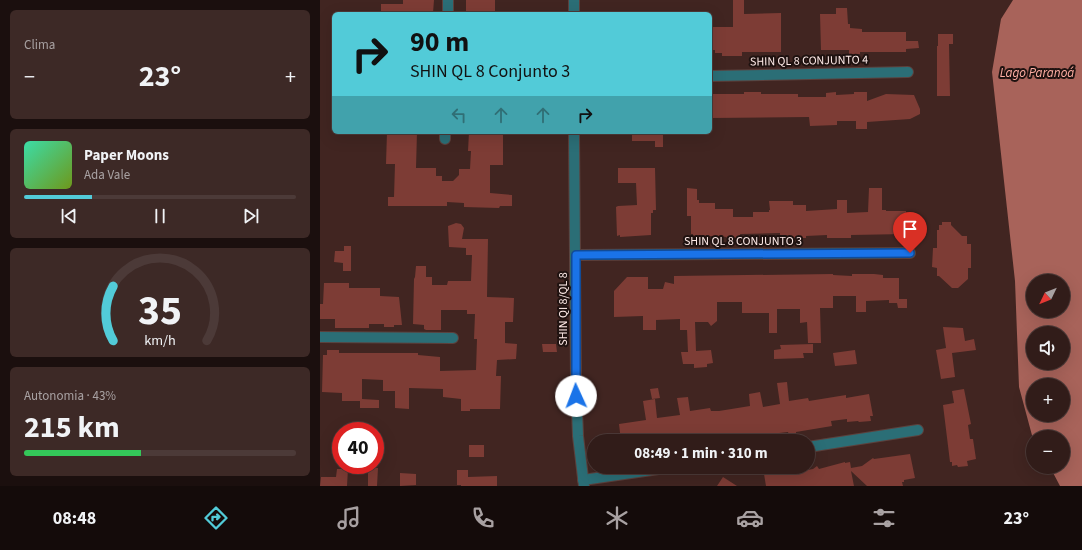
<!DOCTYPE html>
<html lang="pt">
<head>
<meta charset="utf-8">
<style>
  :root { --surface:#311c19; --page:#3d2926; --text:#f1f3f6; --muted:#a8a1a2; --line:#4c3a38; --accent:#52cbd8 }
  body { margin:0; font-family:"Source Sans 3",sans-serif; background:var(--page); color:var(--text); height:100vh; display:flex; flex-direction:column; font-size:15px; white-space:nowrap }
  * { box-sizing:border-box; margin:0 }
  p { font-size:13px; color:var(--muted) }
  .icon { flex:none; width:22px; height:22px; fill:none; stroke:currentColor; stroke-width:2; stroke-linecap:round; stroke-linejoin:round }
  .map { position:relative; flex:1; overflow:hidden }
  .sheet { display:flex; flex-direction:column; gap:10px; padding:10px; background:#1b0f0e; width:320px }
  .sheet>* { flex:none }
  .top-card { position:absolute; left:12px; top:12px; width:380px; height:122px; border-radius:6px; box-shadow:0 4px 16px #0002,0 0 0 1px var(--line); background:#52cbd8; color:#111; overflow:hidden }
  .needle { width:26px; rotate:227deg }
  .buttons { position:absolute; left:706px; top:274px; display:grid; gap:8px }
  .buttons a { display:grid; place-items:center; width:44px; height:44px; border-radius:50%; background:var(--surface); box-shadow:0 4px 16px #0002,0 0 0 1px var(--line); font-size:20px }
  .speed { position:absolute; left:12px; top:422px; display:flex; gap:8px; font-size:20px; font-weight:700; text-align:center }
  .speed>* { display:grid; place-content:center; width:52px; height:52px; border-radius:50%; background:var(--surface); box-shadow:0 4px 16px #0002,0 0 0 1px var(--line); line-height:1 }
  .speed .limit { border:6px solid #d22; background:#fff; color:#111 }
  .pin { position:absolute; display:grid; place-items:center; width:34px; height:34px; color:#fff; margin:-41px -17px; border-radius:50% 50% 50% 0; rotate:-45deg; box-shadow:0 0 4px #0007 }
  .pin .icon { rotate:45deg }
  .me { position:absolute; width:44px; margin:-22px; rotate:358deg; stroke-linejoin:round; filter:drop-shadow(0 0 3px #0008) }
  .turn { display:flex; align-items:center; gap:14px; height:84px; padding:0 12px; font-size:18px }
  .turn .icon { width:52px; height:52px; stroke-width:2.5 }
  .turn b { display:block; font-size:28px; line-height:34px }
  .lanes { display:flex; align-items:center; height:38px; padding:0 12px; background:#0003; justify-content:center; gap:20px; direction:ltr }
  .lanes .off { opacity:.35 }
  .big { font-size:30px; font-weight:700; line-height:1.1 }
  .sheet .tile { flex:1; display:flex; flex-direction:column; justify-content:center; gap:6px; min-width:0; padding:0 14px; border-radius:6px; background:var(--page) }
  .sheet .dial { align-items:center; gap:0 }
  .dial svg { height:104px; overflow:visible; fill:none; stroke:var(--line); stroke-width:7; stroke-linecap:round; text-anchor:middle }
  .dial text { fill:var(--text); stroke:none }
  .song { display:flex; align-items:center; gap:12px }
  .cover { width:48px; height:48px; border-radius:6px; background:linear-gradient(135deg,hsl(160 70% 55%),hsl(80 70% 35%)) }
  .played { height:4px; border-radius:2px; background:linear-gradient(90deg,var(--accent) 25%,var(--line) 25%) }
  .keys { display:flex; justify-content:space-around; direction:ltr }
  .heat { display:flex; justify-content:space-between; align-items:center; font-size:22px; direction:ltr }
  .charge { height:6px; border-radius:3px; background:linear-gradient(90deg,#34c759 43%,var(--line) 0) }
  .trip { position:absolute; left:267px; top:434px; width:228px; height:40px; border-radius:20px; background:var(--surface); box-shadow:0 4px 16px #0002,0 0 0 1px var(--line); font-weight:700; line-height:40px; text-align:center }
  .tabs { display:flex; height:64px; justify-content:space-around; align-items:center; background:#140b0a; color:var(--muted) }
  .tabs .icon { width:28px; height:28px }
  .tabs .current { color:var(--accent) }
  .tabs b { font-size:18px; color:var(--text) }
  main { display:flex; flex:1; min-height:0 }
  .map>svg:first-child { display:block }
</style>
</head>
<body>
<main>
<section class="sheet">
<div class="tile"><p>Clima</p>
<div class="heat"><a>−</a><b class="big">23°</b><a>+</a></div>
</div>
<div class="tile">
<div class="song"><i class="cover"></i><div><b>Paper Moons</b><p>Ada Vale</p></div></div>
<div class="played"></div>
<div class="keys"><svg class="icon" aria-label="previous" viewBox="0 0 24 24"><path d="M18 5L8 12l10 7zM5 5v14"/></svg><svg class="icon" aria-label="pause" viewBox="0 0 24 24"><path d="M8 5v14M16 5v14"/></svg><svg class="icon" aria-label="next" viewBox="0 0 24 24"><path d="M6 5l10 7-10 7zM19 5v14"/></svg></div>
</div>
<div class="tile dial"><svg viewBox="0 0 100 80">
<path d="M14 69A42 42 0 1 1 86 69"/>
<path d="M14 69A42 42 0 0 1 14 27" stroke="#52cbd8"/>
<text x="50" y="56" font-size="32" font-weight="700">35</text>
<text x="50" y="72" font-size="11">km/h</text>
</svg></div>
<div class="tile"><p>Autonomia · 43%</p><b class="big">215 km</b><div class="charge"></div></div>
</section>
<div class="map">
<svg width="762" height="486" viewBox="0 0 762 486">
  <rect width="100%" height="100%" fill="#412521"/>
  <!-- water -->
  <path fill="#a8635a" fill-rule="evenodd" d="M 693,0 L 762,0 L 762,486 L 740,486 L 730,467 L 743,467 L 743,437 L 713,437 L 713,439 L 699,387 L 695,281 L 672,72 L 681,19 ZM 713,281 L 743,281 L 743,311 L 713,311 ZM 713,333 L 743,333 L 743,363 L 713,363 ZM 713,385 L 743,385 L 743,415 L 713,415 Z"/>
  <!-- building -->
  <path fill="#7d3c35" d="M 83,0 L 114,0 L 113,13 L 61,12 L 61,4 L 83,4 Z
    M 146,0 L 175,0 L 175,13 L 146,12 Z
    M 413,0 L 424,0 L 424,14 L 461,13 L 461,52 L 422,52 L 422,56 L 402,56 L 402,53 L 395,53 L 395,50 L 390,50 L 390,27 L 413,27 Z
    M 516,8 L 527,8 L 528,24 L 530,24 L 530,28 L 542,29 L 542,32 L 586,32 L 586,41 L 598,41 L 599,48 L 586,49 L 586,52 L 540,52 L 540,54 L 537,54 L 537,55 L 529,55 L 529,50 L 501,50 L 500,14 L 516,14 Z
    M 618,34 L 633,34 L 633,44 L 629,44 L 630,96 L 617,96 L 617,46 L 618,46 Z
    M 424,92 L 441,92 L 441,94 L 478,94 L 478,97 L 506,97 L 506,93 L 516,92 L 516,95 L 534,94 L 534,92 L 547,92 L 547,101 L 566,94 L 594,95 L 600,109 L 600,114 L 590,119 L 547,122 L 547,129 L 536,129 L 536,121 L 517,121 L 517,125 L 490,126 L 489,117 L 390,118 L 390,94 L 424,94 Z
    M 67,132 L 97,132 L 96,168 L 116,168 L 116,176 L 122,176 L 122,181 L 133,181 L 139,175 L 139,169 L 150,169 L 151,151 L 148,151 L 149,132 L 183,132 L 183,165 L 170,165 L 170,193 L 192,195 L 192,206 L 180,206 L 179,208 L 144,207 L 144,203 L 127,202 L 127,206 L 68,206 L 68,197 L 74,197 L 75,164 L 66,164 Z
    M 312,132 L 343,132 L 343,147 L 335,147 L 335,141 L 312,141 Z
    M 298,168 L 335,168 L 336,210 L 333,210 L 333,213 L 331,213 L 331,235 L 300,237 L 300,235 L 297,236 L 296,207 L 298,206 L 317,205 L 316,183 L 298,183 Z
    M 367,188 L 377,189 L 377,200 L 379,200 L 379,203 L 395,203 L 395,209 L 413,209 L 413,217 L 433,217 L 433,212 L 449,212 L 449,210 L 450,210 L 449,201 L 473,201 L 473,205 L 486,205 L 486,211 L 517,209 L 517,200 L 527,200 L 527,213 L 548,212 L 549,188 L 562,188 L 562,210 L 566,210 L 566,211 L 586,211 L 586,217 L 590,222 L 590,226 L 586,231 L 586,234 L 531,235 L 531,238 L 507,238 L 507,235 L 486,236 L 486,238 L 460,238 L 460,233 L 420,234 L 421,238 L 407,238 L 406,237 L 400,236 L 373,236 L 373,234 L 371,234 L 371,216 L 367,216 Z
    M 622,222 L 631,222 L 631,225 L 642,236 L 647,236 L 647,244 L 651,244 L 651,268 L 648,268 L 648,279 L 638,288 L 632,288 L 619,276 L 617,276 L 617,268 L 612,267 L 613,248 L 617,248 L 617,230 L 619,230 L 619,225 L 622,225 Z
    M 136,223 L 141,224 L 144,228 L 142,239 L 168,239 L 167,297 L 194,298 L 193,322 L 185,322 L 185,343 L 197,344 L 196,359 L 177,360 L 176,376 L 181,376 L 180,409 L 150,409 L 150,411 L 141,411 L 141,399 L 123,397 L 123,389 L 89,388 L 89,409 L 75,408 L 75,391 L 63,391 L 63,380 L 42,379 L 42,399 L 59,400 L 59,408 L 40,408 L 40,401 L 22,401 L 22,393 L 2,392 L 3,355 L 7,355 L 7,350 L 19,350 L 19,353 L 98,353 L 98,355 L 120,357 L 120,371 L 156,370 L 157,339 L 154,339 L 155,314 L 147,314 L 147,310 L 121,310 L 121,330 L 106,330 L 104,329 L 104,325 L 93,324 L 94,279 L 95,277 L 96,266 L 106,266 L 106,277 L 112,277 L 112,285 L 127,285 L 128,281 L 151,281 L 152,255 L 146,255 L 146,248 L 129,247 L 128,226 Z
    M 24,246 L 31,246 L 31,271 L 23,271 L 23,263 L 14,262 L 15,251 L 24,251 Z
    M 513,274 L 513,275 L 532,276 L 532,274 L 554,274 L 563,275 L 563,278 L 579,278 L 579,299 L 587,299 L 587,308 L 578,308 L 577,303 L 569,303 L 569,300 L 546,301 L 546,312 L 536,312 L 536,296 L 513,296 L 513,308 L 500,308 L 501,343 L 488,343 L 487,322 L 480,323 L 480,309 L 457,309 L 457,333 L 449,333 L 449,313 L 422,313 L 422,302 L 397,302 L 397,321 L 391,326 L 388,322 L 375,322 L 376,351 L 391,350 L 393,363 L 387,364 L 387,367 L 374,368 L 374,364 L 363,364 L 361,352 L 368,352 L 367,330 L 360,330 L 360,319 L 336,320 L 336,330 L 323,330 L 323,316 L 294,317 L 294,291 L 307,277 L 328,277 L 328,289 L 343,289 L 345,282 L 354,284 L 354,276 Z
    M 4,283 L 29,283 L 29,288 L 60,288 L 60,296 L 79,297 L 82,325 L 74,325 L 74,327 L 64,327 L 64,324 L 49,324 L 49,328 L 15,328 L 15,319 L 0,319 L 0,304 L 3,304 Z
    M 623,327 L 643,328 L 645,341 L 654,339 L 656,350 L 632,353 L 635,377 L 621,379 L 616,350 L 626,348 Z
    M 222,344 L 236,344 L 237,352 L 223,352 Z
    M 493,344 L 493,353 L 483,353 L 484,358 L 454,359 L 454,350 L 461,349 L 460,345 Z
    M 535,350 L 537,364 L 515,366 L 513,353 Z
    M 467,382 L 469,401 L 488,398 L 489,401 L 526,395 L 526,398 L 549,394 L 553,416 L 550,416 L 551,421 L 539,422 L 538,421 L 527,422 L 527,419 L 511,421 L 512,426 L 476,432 L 476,434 L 469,435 L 468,432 L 392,441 L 301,441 L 299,424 L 326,420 L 323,401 L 335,399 L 337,418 L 360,415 L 357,398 L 368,397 L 370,411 L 390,408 L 391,411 L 399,411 L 430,406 L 429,394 L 440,392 L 443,407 L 460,404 L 457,383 Z
    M 338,388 L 340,398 L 332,399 L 330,389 Z
    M 644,389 L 651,424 L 648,425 L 650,439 L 653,439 L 656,459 L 647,461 L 648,466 L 638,467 L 637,465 L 632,466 L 632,462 L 630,462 L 623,405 L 634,403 L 632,391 Z
    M 149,445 L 164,445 L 164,457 L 149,457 Z
    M 590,454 L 595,478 L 584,480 L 584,482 L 582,482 L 583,486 L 547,486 L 531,471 L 534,486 L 446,486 L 444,474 L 470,470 L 471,473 L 493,469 L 497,466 L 499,469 L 525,462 L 525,463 L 530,462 L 531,468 L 542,466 L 553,458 L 554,459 Z
    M 48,468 L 58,468 L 57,486 L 48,486 Z
    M 17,469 L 28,469 L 27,486 L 0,486 L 1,477 L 16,477 Z
    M 137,470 L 148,470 L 148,477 L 177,476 L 177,486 L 141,486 L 141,485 L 137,485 Z
    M 80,473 L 96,474 L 96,485 L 80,486 Z
    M 403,477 L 417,486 L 397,486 Z"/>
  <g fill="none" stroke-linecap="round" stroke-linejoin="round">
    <!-- minor casing -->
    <g stroke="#5c413d" stroke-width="12">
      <path id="minor" d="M 128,14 L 128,0
        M 390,76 L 588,72
        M 125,139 L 125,132
        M 256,255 L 590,253
        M 0,337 L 133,338
        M 488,447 L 598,430
        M 263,480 L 352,467"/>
    </g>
    <!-- tertiary casing -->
    <g stroke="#5c413d" stroke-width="12">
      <path id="tertiary" d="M 254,0 L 254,14
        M 254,132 L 256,383 L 258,436 L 264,486"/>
    </g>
    <!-- minor -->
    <use href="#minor" stroke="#2b6e76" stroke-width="10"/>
    <!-- tertiary -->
    <use href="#tertiary" stroke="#2b6e76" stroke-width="10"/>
  </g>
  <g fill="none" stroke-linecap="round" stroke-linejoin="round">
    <!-- route casing -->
    <g stroke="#114b97" stroke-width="10">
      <path id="route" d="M 256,396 L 256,255 L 590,253"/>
    </g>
    <!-- route -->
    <use href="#route" stroke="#1a73e8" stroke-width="7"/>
  </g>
  <g text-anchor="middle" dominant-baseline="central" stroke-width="4" stroke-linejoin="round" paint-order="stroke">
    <!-- street labels -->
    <g font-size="12" fill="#ffebe8" stroke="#1f1210">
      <text transform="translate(489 61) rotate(-1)">SHIN QL 8 CONJUNTO 4</text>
      <text x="423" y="241">SHIN QL 8 CONJUNTO 3</text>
      <text transform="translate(243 309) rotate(-90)">SHIN QI 8/QL 8</text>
    </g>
    <!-- water labels -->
    <g font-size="13" font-style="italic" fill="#ffaea3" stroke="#1f1210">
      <text x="717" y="73">Lago Paranoá</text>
    </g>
  </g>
</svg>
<div class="buttons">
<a><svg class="needle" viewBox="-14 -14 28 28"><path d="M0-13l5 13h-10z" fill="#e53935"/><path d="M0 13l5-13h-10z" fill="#a8a1a2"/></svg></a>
<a><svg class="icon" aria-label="sound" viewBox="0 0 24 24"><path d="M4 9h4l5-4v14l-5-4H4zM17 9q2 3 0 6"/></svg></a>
<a>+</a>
<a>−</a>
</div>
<div class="speed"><div class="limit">40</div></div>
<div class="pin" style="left:590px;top:253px;background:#d93025"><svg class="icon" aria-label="arrive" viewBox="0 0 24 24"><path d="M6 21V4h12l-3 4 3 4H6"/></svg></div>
<svg class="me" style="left:256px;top:396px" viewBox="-20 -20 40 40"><circle r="19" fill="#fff"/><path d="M0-13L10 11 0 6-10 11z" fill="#1a73e8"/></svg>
<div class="trip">08:49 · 1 min · 310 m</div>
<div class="top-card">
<div class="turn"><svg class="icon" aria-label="right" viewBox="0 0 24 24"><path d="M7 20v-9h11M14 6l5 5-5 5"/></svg><div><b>90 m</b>SHIN QL 8 Conjunto 3</div></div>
<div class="lanes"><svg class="icon off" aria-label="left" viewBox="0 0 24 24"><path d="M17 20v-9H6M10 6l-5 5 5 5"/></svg><svg class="icon off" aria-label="ahead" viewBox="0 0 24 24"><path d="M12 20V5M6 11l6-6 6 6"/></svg><svg class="icon off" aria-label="ahead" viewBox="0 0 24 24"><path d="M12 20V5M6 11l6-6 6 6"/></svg><svg class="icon" aria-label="right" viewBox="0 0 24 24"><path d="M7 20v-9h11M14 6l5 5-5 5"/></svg></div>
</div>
</div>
</main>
<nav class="tabs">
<b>08:48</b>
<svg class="icon current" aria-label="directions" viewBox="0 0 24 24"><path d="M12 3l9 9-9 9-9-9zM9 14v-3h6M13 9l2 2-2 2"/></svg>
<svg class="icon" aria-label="music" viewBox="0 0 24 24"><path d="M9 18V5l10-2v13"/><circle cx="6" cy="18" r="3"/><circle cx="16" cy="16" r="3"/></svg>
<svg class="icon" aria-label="phone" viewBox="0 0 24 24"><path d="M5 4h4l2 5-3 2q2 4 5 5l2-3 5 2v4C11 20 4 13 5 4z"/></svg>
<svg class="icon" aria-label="climate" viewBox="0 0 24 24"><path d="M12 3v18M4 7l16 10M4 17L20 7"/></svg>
<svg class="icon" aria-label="car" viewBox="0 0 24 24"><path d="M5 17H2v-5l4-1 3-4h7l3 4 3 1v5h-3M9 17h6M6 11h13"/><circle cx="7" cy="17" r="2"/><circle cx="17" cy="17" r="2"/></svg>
<svg class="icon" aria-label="filters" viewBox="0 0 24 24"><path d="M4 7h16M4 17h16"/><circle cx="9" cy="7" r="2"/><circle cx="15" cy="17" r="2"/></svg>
<b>23°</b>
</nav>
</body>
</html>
